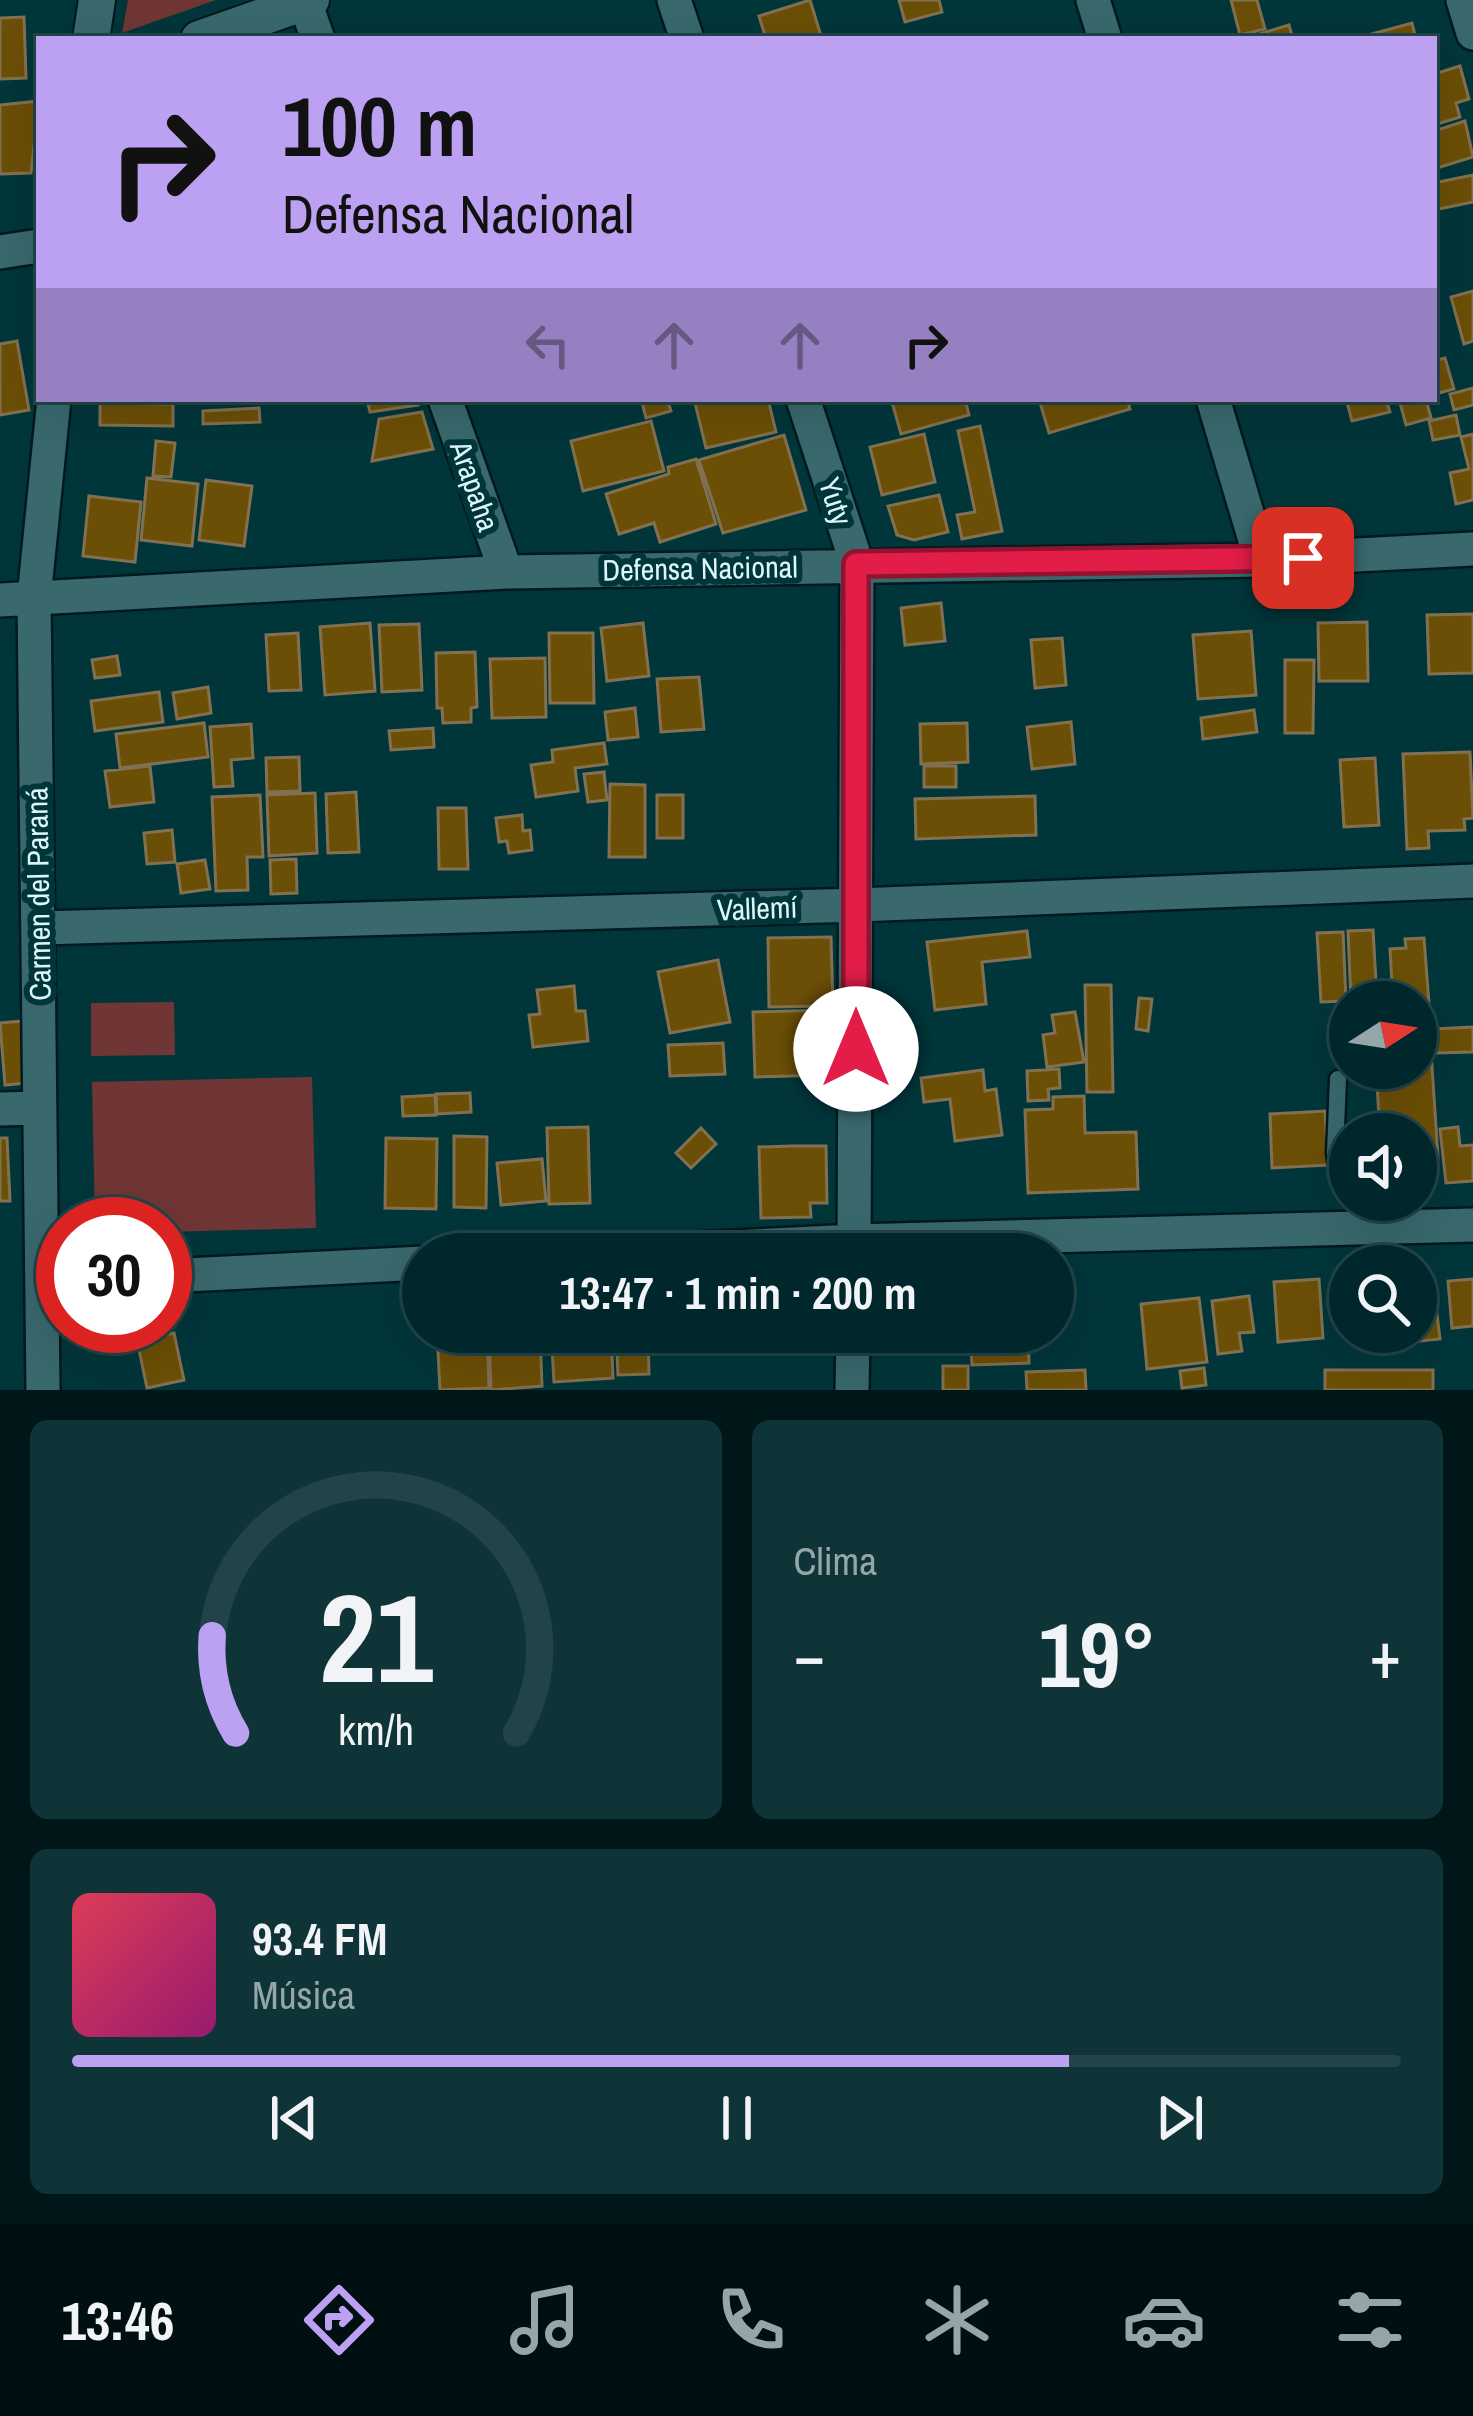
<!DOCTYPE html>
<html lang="es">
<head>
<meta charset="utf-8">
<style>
  :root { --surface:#00282c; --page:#0e3438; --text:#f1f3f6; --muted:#95a6a9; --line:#224448; --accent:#bca0f2 }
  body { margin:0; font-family:"Archivo Narrow",sans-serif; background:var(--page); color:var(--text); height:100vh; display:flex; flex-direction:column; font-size:45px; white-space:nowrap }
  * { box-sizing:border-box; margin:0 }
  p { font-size:39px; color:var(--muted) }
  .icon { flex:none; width:66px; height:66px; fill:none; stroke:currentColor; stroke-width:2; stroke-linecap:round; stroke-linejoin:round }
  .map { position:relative; height:1390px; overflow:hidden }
  .sheet { display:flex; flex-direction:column; gap:30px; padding:30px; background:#001618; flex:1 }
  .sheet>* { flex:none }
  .top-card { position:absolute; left:36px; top:36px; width:1401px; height:366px; border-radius:0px; box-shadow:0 12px 48px #0002,0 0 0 3px var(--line); background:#bca0f2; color:#111; overflow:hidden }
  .needle { width:78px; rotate:78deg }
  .controls { position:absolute; left:1329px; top:981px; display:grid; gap:24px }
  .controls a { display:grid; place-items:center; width:108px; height:108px; border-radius:50%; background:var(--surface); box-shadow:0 12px 48px #0002,0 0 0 3px var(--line); font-size:60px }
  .speed { position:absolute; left:36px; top:1197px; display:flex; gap:24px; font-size:60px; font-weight:700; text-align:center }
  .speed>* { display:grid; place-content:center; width:156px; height:156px; border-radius:50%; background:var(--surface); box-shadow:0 12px 48px #0002,0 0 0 3px var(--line); line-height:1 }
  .speed .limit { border:18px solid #d22; background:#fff; color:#111 }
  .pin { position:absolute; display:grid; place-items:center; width:102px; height:102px; color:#fff; margin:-51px; border-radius:24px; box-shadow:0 6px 18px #0006 }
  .me { position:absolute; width:132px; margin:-66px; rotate:0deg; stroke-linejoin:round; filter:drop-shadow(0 0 9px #0008) }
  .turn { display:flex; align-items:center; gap:42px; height:252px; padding:0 48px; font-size:54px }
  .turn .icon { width:156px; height:156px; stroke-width:2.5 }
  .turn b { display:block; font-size:84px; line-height:102px }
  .lanes { display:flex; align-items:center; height:114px; padding:0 48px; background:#0003; justify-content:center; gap:60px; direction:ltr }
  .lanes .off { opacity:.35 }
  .big { font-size:90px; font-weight:700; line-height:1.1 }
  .sheet .tile { flex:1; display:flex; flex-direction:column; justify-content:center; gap:18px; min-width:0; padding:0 42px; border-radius:18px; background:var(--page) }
  .sheet .dial { align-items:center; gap:0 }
  .dial svg { height:312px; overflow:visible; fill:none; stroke:var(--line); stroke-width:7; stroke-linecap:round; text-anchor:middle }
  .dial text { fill:var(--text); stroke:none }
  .song { display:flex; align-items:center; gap:36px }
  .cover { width:144px; height:144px; border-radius:18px; background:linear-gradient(135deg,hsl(350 70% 55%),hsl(320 70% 35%)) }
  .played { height:12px; border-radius:6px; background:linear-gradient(90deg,var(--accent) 75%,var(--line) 75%) }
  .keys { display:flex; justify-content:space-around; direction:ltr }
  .heat { display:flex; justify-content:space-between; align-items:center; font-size:66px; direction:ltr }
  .sheet .tiles { flex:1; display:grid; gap:30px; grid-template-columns:1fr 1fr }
  .tile:last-child { grid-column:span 2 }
  .trip { position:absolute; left:402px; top:1233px; width:672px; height:120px; border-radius:60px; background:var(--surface); box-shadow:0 12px 48px #0002,0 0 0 3px var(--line); font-weight:700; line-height:120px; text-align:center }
  .tabs { display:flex; height:192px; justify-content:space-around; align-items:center; background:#001012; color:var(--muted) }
  .tabs .icon { width:84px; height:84px }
  .tabs .on { color:var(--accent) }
  .tabs b { font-size:54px; color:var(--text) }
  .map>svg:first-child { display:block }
</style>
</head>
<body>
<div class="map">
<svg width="1473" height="1390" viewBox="0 0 1473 1390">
  <rect width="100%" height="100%" fill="#00363a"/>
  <!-- green -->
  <path fill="#703635" d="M 128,0 L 216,0 L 122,33 Z
    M 174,1002 L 175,1055 L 91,1056 L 91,1003 Z
    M 312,1077 L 316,1228 L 165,1232 L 165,1224 L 95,1224 L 92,1082 Z"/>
  <!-- building -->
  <path fill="#6c4f06" stroke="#827150" stroke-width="3" d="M 810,0 L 822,39 L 766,39 L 759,16 Z
    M 899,0 L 939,0 L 942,12 L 905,22 Z
    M 1231,0 L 1257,0 L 1265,29 L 1240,35 Z
    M 24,17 L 26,78 L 0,79 L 0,18 Z
    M 1412,23 L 1416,39 L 1353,39 Z
    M 1289,25 L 1293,39 L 1257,39 L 1256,35 Z
    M 1460,66 L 1469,99 L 1456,103 L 1460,117 L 1434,125 L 1434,74 Z
    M 39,101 L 31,173 L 0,174 L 0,105 Z
    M 1465,121 L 1473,157 L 1434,169 L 1434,131 Z
    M 1473,175 L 1473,202 L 1439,209 L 1434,183 Z
    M 1473,291 L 1473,341 L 1464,344 L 1451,297 Z
    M 17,341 L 29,410 L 0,415 L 0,344 Z
    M 1445,358 L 1454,389 L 1435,394 L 1434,361 Z
    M 1473,388 L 1473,405 L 1454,410 L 1450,394 Z
    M 367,399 L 416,399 L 418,405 L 370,412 Z
    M 641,399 L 667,399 L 671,411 L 646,418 Z
    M 694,399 L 768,399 L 776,432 L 706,448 Z
    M 891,399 L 965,399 L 969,415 L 901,434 Z
    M 1039,399 L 1127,399 L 1130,409 L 1049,433 Z
    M 1346,399 L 1386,399 L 1390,412 L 1352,421 Z
    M 1399,399 L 1426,399 L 1431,418 L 1406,425 Z
    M 100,403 L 173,404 L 173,426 L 100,425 Z
    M 259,408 L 260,422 L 203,424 L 203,411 Z
    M 422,412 L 433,449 L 372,461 L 379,419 Z
    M 1456,415 L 1460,435 L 1433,440 L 1429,421 Z
    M 651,421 L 664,471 L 583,491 L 571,441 Z
    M 980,426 L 1002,531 L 962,539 L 957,515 L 975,512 L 958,431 Z
    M 924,434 L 935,482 L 882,495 L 870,447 Z
    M 1473,434 L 1473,500 L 1456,504 L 1450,473 L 1469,469 L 1461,437 Z
    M 784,435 L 806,510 L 723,533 L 699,460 Z
    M 156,441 L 175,443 L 171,477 L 153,476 Z
    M 696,459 L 716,524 L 660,542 L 654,523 L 619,534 L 606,494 L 669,474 L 668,467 Z
    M 147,478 L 198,484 L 192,546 L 141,540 Z
    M 206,480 L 252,486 L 244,546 L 199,540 Z
    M 939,495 L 948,532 L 914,540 L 897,535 L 888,506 Z
    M 89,496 L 141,502 L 135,562 L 83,556 Z
    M 941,603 L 945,641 L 905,645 L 901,608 Z
    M 1473,614 L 1473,673 L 1429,674 L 1427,615 Z
    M 1367,622 L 1368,681 L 1319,681 L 1318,623 Z
    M 370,623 L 375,691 L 325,695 L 320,627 Z
    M 643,623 L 649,676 L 607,681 L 601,628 Z
    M 419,624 L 422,690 L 382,692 L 379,625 Z
    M 1251,631 L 1256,695 L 1198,699 L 1193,635 Z
    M 298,633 L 301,690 L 269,691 L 266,635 Z
    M 549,633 L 593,633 L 594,703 L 550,703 Z
    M 1062,638 L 1066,685 L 1035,688 L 1031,640 Z
    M 475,652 L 477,707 L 471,708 L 471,722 L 443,723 L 442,708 L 437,708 L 436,653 Z
    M 117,656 L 120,675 L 95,678 L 92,660 Z
    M 545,658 L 546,717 L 492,718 L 490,659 Z
    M 1285,660 L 1314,660 L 1313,733 L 1285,733 Z
    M 699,677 L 704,729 L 661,732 L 657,679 Z
    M 208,687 L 211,713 L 177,719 L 173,693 Z
    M 159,692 L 163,722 L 95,731 L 91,701 Z
    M 635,708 L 638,737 L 608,740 L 605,712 Z
    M 1254,710 L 1257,732 L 1203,739 L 1201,718 Z
    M 1071,722 L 1075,764 L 1032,769 L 1027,727 Z
    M 204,723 L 208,757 L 120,768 L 116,734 Z
    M 967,723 L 968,762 L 921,764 L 920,724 Z
    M 251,724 L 253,758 L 231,760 L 233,786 L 214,787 L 210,727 Z
    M 433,728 L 434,747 L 391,750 L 389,731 Z
    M 604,743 L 607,764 L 575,768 L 578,791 L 536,797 L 531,765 L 553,762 L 552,750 Z
    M 1470,752 L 1473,818 L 1464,819 L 1465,830 L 1428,831 L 1429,848 L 1407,849 L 1403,754 Z
    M 299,757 L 300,791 L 267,792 L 266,758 Z
    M 1375,758 L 1379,825 L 1344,827 L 1340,760 Z
    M 150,766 L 154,802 L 110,807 L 105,771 Z
    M 924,766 L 956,766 L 956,787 L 924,787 Z
    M 604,772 L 607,800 L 588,802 L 584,774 Z
    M 610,784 L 645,785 L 645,857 L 609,857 Z
    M 356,792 L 359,852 L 328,853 L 326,794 Z
    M 315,793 L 317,853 L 269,856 L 267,795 Z
    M 260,795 L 263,857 L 247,857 L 248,890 L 216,891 L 212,797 Z
    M 657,795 L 683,795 L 683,838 L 657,838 Z
    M 1035,796 L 1036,835 L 916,839 L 915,799 Z
    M 438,808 L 466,808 L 468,869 L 439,869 Z
    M 522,815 L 523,831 L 530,830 L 532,850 L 509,853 L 507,841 L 499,842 L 496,818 Z
    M 172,830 L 175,862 L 147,864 L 144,833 Z
    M 296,859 L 297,893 L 271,894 L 270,860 Z
    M 205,860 L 210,889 L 181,893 L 177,864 Z
    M 1373,930 L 1377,999 L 1351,1000 L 1348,931 Z
    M 1027,931 L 1030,957 L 982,962 L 986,1004 L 935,1010 L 927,942 Z
    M 1343,932 L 1346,1001 L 1321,1002 L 1317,933 Z
    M 831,937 L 833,1006 L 769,1007 L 768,938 Z
    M 1424,938 L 1430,1017 L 1416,1018 L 1416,1002 L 1393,1002 L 1390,949 L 1406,948 L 1405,939 Z
    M 718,960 L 730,1022 L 670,1033 L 658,972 Z
    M 1085,985 L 1111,985 L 1113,1092 L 1087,1092 Z
    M 574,986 L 576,1011 L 585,1011 L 588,1041 L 533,1047 L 529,1015 L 540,1014 L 537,990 Z
    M 1139,998 L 1152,999 L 1148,1031 L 1136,1029 Z
    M 828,1010 L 830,1075 L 755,1077 L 753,1012 Z
    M 1075,1012 L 1084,1062 L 1047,1067 L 1043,1035 L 1055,1033 L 1052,1015 Z
    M 23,1021 L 27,1083 L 5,1085 L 0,1023 Z
    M 1473,1027 L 1473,1052 L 1436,1053 L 1434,1029 Z
    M 723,1043 L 725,1074 L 670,1076 L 668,1045 Z
    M 1431,1051 L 1438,1157 L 1416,1158 L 1416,1134 L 1380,1134 L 1376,1068 L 1416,1068 L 1416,1052 Z
    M 1059,1069 L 1060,1088 L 1048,1089 L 1049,1100 L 1028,1101 L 1027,1071 Z
    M 983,1070 L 985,1091 L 996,1089 L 1002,1135 L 955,1141 L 950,1099 L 924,1102 L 921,1078 Z
    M 470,1093 L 471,1112 L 437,1114 L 436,1094 Z
    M 435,1095 L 436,1115 L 403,1116 L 402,1097 Z
    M 1084,1096 L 1085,1133 L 1136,1132 L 1138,1189 L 1028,1193 L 1025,1110 L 1053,1109 L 1053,1097 Z
    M 1325,1111 L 1328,1165 L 1272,1168 L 1270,1114 Z
    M 588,1127 L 590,1203 L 549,1204 L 547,1128 Z
    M 1458,1127 L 1460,1146 L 1473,1145 L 1473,1181 L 1446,1183 L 1440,1129 Z
    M 701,1128 L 716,1144 L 691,1168 L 676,1153 Z
    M 454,1136 L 487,1137 L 486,1208 L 454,1207 Z
    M 0,1138 L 7,1138 L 10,1201 L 0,1201 Z
    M 386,1138 L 437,1139 L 436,1209 L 385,1208 Z
    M 792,1146 L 826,1146 L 827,1203 L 810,1203 L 811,1217 L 761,1218 L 759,1147 Z
    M 542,1159 L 546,1201 L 501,1205 L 497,1163 Z
    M 1319,1279 L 1323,1338 L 1278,1342 L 1274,1282 Z
    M 1473,1279 L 1473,1326 L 1452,1328 L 1448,1281 Z
    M 1433,1280 L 1440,1339 L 1388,1344 L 1386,1332 L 1416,1332 L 1416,1282 Z
    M 1249,1296 L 1254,1332 L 1239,1333 L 1242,1351 L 1218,1354 L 1212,1301 Z
    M 1199,1298 L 1207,1362 L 1147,1369 L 1141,1304 Z
    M 437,1332 L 487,1332 L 489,1388 L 440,1390 Z
    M 489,1332 L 540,1332 L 542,1386 L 491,1390 Z
    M 551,1332 L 611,1332 L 613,1378 L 554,1382 Z
    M 616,1332 L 648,1332 L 649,1374 L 618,1375 Z
    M 970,1332 L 1028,1332 L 1029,1363 L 972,1365 Z
    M 174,1333 L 184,1380 L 147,1388 L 137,1340 Z
    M 943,1366 L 968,1366 L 968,1390 L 943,1390 Z
    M 1204,1368 L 1206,1385 L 1182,1388 L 1180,1371 Z
    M 1085,1370 L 1086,1390 L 1027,1390 L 1026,1372 Z
    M 1325,1370 L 1433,1370 L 1433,1390 L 1325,1390 Z"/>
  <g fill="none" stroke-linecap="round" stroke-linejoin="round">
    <!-- lane casing -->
    <g stroke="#021a1d" stroke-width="21">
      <path id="lane" d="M 1338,1079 L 1335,1153 L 1336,1161 L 1350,1168
        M 1371,1228 L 1372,1200"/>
    </g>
    <!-- street casing -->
    <g stroke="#021a1d" stroke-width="38">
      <path id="street" d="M 674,0 L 687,39
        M 1093,0 L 1105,39
        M 1463,0 L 1473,33
        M 305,2 L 318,39
        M 0,252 L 39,246
        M 445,399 L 506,572
        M 803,399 L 857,564 L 854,1254
        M 1213,399 L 1261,560
        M 0,600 L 506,572 L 1261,560 L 1473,549
        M 40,928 L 857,905 L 1473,881
        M 0,1109 L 39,1108
        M 594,1254 L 854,1241 L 1473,1225
        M 165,1276 L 423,1263
        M 43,1390 L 34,598 L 54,399
        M 852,1390 L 853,1332"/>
    </g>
    <!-- secondary casing -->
    <g stroke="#021a1d" stroke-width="40">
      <path id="secondary" d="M 91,39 L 97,0
        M 199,39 L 311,0"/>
    </g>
    <!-- lane -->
    <use href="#lane" stroke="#39696d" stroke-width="16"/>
    <!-- street -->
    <use href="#street" stroke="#39696d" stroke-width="33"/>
    <!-- secondary -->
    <use href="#secondary" stroke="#39696d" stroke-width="36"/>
  </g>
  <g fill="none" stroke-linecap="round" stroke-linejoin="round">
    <!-- route casing -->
    <g stroke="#92132f" stroke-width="30">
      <path id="route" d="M 856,1049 L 856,564 L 1303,558"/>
    </g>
    <!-- route -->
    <use href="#route" stroke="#e11d48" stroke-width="21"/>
  </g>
  <g text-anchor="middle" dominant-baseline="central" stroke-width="12" stroke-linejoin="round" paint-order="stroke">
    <!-- street labels -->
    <g font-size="30" fill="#ddf6f8" stroke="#00363a">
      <text transform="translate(475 486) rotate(71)">Arapaha</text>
      <text transform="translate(836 501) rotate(72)">Yuty</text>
      <text transform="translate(700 568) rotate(-1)">Defensa Nacional</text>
      <text transform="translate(38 894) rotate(-91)">Carmen del Paraná</text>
      <text transform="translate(757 908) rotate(-2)">Vallemí</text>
    </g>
  </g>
</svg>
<div class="controls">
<a><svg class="needle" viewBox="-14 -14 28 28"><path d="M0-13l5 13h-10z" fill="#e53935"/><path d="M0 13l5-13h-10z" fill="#95a6a9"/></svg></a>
<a><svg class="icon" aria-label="sound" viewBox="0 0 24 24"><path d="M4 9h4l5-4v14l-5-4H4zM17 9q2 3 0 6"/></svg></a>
<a><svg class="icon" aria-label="search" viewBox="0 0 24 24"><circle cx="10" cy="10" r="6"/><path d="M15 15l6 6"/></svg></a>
</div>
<div class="speed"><div class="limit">30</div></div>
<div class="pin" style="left:1303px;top:558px;background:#d93025"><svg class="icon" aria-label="arrive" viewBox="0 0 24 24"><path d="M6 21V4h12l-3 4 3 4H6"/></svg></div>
<svg class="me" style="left:856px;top:1049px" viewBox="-20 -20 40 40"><circle r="19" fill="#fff"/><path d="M0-13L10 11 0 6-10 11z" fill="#e11d48"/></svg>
<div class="trip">13:47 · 1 min · 200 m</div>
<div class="top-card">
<div class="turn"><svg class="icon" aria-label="right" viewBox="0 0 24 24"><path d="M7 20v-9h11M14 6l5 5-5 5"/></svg><div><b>100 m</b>Defensa Nacional</div></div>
<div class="lanes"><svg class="icon off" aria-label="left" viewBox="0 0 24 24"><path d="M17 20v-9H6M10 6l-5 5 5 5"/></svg><svg class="icon off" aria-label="ahead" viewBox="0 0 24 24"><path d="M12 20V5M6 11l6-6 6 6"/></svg><svg class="icon off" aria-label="ahead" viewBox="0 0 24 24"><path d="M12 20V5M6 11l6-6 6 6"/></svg><svg class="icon" aria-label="right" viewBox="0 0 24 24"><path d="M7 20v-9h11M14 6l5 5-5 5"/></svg></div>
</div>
</div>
<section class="sheet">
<div class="tiles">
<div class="tile dial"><svg viewBox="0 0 100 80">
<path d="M14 69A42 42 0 1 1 86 69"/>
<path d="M14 69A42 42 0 0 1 8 44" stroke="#bca0f2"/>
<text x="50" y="56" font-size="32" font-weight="700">21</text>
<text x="50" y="72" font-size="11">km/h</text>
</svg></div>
<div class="tile"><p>Clima</p>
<div class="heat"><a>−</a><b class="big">19°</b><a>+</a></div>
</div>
<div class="tile">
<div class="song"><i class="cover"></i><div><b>93.4 FM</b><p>Música</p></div></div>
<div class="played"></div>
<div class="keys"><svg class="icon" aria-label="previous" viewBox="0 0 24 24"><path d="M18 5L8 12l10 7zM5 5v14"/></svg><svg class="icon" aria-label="pause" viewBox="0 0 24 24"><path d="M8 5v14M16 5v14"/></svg><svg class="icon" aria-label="next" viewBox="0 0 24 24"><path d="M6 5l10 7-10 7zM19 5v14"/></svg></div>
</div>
</div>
</section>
<nav class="tabs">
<b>13:46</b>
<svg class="icon on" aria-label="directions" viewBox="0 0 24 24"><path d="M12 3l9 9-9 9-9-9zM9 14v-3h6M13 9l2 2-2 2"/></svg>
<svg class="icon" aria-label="music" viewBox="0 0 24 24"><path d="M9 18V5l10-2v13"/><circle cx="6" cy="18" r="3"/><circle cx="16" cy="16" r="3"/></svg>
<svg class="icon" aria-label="phone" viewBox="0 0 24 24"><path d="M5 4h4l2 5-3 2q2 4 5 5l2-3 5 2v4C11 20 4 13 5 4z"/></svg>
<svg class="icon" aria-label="climate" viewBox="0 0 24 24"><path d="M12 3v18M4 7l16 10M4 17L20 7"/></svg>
<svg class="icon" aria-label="car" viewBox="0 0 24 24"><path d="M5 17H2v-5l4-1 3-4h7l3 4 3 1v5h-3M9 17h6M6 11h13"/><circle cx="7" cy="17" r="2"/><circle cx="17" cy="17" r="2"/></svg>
<svg class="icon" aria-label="filters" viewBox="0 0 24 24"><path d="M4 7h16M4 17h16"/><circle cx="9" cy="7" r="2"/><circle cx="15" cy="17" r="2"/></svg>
</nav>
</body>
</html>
